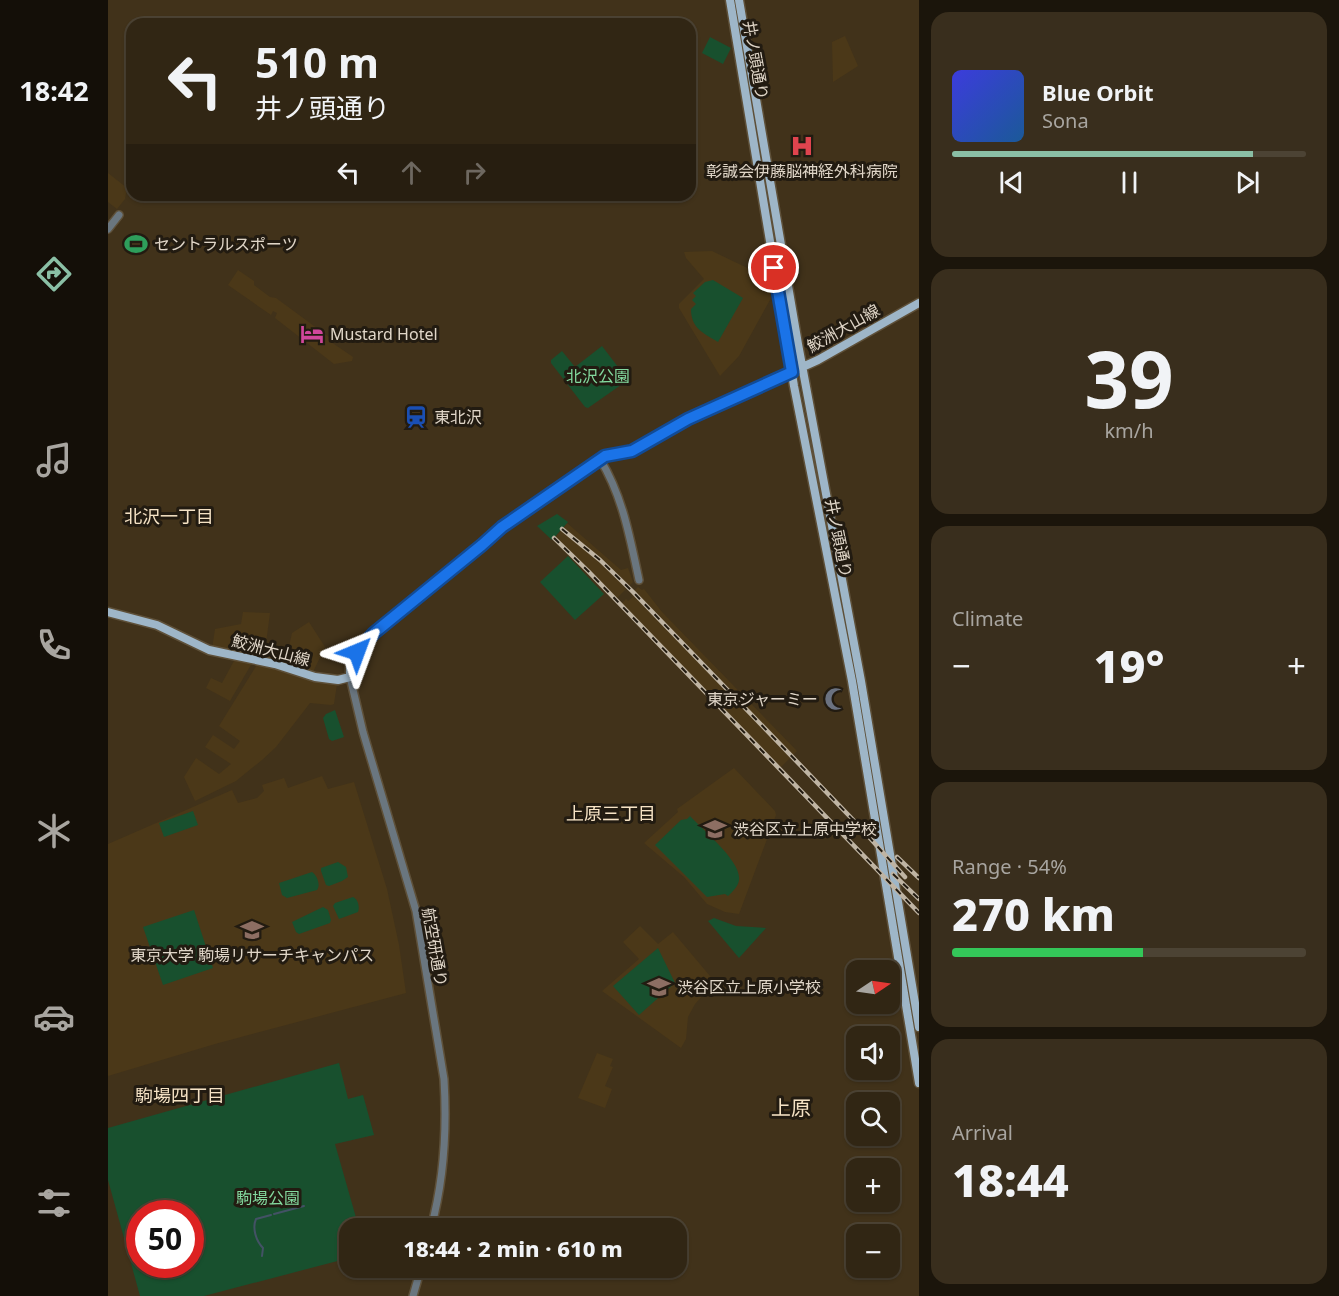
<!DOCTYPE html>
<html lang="en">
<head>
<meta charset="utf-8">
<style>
  :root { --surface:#312614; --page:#392e1d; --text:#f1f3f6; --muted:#a8a5a0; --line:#4c4334; --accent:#8abfa5 }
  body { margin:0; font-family:"Noto Sans","Noto Sans JP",sans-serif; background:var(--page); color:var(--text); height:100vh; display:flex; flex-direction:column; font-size:22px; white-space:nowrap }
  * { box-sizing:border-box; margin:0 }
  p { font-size:20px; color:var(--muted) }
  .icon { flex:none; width:33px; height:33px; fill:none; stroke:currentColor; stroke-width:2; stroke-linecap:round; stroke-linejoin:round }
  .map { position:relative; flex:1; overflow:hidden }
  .panel { display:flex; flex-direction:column; gap:12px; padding:12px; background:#1b150b; width:420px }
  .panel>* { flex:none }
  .guide { position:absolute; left:18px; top:18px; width:570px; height:183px; border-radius:18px; box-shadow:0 2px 4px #0004,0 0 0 2px var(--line); background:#312614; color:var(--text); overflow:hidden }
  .needle { width:39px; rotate:77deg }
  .tools { position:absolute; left:738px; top:960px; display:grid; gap:12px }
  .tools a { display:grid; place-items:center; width:54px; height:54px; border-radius:12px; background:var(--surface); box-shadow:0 2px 4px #0004,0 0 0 2px var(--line); font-size:30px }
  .speed { position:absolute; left:18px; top:1200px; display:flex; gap:12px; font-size:30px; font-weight:700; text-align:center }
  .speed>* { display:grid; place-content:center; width:78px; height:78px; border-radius:50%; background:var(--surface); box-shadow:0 2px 4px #0004,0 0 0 2px var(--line); line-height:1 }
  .speed .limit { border:9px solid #d22; background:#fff; color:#111 }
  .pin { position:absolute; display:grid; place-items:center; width:51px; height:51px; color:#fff; margin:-26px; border:3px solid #fff; border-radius:50%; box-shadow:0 2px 6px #0007 }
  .me { position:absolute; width:66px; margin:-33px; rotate:44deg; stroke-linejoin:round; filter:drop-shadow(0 0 4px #0008) }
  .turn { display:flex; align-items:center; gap:21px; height:126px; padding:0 30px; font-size:27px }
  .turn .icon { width:78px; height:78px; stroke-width:2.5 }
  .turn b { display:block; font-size:42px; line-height:51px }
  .lanes { display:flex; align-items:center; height:57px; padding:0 30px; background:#0003; justify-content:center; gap:30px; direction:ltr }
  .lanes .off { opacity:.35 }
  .big { font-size:45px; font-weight:800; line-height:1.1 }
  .panel .card { flex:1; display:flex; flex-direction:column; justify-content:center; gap:9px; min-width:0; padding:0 21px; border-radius:18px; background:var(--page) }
  .panel .dial { align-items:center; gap:0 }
  .dial b { font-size:78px; line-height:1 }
  .song { display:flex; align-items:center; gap:18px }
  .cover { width:72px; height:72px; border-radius:9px; background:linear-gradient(135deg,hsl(240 70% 55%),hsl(210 70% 35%)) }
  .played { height:6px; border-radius:3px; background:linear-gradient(90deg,var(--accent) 85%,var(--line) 85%) }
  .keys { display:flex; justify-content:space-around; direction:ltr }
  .heat { display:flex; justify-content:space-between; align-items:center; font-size:33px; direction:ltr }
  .charge { height:9px; border-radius:4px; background:linear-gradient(90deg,#34c759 54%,var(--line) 0) }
  .trip { position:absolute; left:231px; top:1218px; width:348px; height:60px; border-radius:18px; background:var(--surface); box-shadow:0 2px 4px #0004,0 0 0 2px var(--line); font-weight:800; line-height:60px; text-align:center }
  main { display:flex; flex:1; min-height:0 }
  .menu { display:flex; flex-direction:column; width:108px; justify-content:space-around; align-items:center; background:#140f08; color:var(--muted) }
  .menu .icon { width:42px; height:42px }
  .menu .selected { color:var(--accent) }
  .menu b { font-size:27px; color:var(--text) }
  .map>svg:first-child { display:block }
</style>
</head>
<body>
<main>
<nav class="menu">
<b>18:42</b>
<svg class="icon selected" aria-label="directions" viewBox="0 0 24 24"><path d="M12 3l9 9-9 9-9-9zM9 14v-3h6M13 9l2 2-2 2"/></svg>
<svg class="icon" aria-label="music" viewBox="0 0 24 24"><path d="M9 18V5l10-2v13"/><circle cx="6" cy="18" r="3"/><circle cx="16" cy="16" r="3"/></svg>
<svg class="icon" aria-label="phone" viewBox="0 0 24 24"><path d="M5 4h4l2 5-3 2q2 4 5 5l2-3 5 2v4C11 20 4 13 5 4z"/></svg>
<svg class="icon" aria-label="climate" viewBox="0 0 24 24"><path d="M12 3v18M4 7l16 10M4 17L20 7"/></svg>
<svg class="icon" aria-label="car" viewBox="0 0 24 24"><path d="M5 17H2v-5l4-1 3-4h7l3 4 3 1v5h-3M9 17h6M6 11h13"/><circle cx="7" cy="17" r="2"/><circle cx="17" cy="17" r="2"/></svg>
<svg class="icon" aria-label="filters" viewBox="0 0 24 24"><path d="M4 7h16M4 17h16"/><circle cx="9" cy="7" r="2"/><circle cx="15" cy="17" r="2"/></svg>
</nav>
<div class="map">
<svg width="811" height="1296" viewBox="0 0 811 1296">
  <rect width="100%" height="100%" fill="#41321a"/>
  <!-- built -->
  <path fill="#4b3818" d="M 737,36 L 750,66 L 725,82 L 724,42 Z
    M 0,173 L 19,188 L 17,199 L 9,209 L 0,202 Z
    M 604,251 L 660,278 L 663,298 L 631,356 L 612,376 L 571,308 L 571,304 L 596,279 L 578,258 L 576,252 Z
    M 130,270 L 146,281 L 146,285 L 162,297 L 168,298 L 221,337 L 223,342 L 245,357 L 244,361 L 226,364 L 167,318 L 169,313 L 165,311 L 163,315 L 120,285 Z
    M 459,523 L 513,570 L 520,568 L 525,582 L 506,601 L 445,540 Z
    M 530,587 L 534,590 L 536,589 L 554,612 L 689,751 L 671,769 L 670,771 L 511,606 L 518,599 L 520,601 L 525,597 L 523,594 Z
    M 135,612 L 162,613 L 156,658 L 104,649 L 107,629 L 133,624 Z
    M 201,622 L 217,647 L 205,672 L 177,664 L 184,633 Z
    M 127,659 L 144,663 L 122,701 L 98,688 L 103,678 L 114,683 Z
    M 150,663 L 229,684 L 226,704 L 223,705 L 202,703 L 168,747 L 154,760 L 128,781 L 87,801 L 76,777 L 88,758 L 111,774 L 123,764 L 97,747 L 105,735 L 126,749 L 132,741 L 111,726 Z
    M 626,768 L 667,811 L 668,815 L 631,914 L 617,912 L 599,904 L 576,877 L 536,843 L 570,812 L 569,809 Z
    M 214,776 L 220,789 L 246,782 L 279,889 L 291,945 L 298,993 L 107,1044 L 0,1076 L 0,844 L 124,790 L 130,803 L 149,798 L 156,791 L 154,785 L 176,778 L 180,788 Z
    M 532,926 L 550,944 L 565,932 L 607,982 L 587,1004 L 580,1017 L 578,1039 L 573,1048 L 494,991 L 531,959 L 515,942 Z
    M 489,1053 L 505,1059 L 502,1066 L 505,1067 L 497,1086 L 504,1089 L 497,1108 L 470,1098 Z"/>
  <!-- green -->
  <path fill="#18502e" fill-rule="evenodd" d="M 602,37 L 623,48 L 615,64 L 594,53 Z
    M 605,280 L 635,298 L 610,342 C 595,333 583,328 583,309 L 588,304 L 584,300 L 588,296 L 585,293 L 597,282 Z
    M 494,346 L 520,380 L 480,408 L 477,407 L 443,363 L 443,360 L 454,351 L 467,367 Z
    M 449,514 L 460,522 L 444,540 L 429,526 Z
    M 460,556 L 496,594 L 467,620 L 432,582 Z
    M 227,710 L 236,737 L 224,741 L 221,739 L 215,718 L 218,714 Z
    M 85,811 L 90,825 L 56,837 L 51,823 Z
    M 582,816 C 595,830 634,862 631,880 C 630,887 625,891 620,896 L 617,894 L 599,897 L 547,845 L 573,820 L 579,819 Z
    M 230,862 L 238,867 L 240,877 L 234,881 L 221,886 L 218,885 L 213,871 L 213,868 Z
    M 204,872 C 209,875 213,885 209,890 L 179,898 L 174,895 L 171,883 Z
    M 245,897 C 250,899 252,907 250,912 L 231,919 L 225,906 L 227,903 Z
    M 215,907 L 220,910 L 223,920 L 222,923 L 191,934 L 188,932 L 184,922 Z
    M 86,910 L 105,968 L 55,985 L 35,927 Z
    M 606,918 L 628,926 L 658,928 L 631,958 L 600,921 Z
    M 550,948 L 567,983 L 531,1015 L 505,986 Z
    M 231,1063 L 240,1099 L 255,1095 L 266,1135 L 227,1144 L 251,1228 L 242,1228 L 241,1258 L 96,1296 L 32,1296 L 0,1180 L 0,1128 ZM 32,1214 L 82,1214 L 82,1264 L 32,1264 Z"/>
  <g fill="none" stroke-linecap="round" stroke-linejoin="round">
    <!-- stream -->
    <path stroke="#435265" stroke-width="2" d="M 166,1214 L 196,1206
      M 154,1256 L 155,1248 C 148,1241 144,1228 148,1219 L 163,1215"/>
    <!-- minor casing -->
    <g stroke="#5e5039" stroke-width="10">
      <path id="minor" d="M 0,229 L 11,215
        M 492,459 C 515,497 522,538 531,580
        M 242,677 L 255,732 L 308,911 L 336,1079 C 339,1129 336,1180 323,1228
        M 305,1296 L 313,1268"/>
    </g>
    <!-- major casing -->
    <g stroke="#5e5039" stroke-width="11">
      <path id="major" d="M 622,0 L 686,386 L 744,681 L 811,1083
        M 631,0 L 690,344 L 753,681 L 811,1027
        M 0,612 L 49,625 L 101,650 L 167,664 L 207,677 L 230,680 L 242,677 L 242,665 L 245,658 L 266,633 L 374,545 L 394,527 L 497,456 L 527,449 L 580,419 L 710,360 L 811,303"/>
    </g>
    <!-- minor -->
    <use href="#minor" stroke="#6a767f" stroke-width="7"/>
    <!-- major -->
    <use href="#major" stroke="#9eb6c8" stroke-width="8"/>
    <!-- rail casing -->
    <g stroke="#bfb4a3" stroke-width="4.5">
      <path id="rail" d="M 454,529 L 492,560 L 525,592 L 752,827 L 797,877
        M 446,538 L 480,571 L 811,913
        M 789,857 L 811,878
        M 785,874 L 811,899"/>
    </g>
    <!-- rail -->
    <use href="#rail" stroke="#221b11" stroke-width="2" stroke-dasharray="7" stroke-linecap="butt"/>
  </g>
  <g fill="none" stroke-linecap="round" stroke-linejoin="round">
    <!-- route casing -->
    <g stroke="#114b97" stroke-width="15">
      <path id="route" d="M 249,652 L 266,633 L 374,545 L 394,527 L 497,456 L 524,451 L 580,419 L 684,372 L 666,268"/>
    </g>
    <!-- route -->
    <use href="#route" stroke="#1a73e8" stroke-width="10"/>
  </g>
  <!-- icons -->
  <defs>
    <g id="hospital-bare" transform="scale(1.8)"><path d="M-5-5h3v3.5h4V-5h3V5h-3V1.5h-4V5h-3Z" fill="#e0444e" stroke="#221b11" stroke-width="2.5" paint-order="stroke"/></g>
    <g id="stadium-bare" transform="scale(1.8)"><path d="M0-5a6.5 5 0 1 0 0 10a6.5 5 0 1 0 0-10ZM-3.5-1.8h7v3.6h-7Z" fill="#2e9e5b" stroke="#221b11" stroke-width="2.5" paint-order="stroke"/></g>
    <g id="hotel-bare" transform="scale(1.8)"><path d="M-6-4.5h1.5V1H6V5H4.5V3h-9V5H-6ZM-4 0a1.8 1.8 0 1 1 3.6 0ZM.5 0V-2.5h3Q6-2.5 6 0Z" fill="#d1479c" stroke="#221b11" stroke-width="2.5" paint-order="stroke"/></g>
    <g id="station-bare" transform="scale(1.8)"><path d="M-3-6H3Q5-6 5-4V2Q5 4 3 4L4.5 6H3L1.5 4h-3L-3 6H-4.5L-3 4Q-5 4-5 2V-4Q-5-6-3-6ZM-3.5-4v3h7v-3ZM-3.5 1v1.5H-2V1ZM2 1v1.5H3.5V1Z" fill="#1a4fb4" stroke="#221b11" stroke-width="2.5" paint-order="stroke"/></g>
    <g id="mosque-bare" transform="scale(1.8)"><path d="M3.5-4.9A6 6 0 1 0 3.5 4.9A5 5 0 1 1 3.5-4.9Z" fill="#6b7280" stroke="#221b11" stroke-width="2.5" paint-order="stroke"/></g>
    <g id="school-bare" transform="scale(1.8)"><path d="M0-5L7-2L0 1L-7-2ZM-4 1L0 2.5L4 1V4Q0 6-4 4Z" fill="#8d6e63" stroke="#221b11" stroke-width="2.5" paint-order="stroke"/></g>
    <g id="university-bare" transform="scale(1.8)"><path d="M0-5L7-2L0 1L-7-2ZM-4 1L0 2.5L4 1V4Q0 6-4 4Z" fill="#8d6e63" stroke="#221b11" stroke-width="2.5" paint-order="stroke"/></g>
  </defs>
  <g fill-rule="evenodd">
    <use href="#hospital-bare" x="694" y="146"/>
    <use href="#stadium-bare" x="28" y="244"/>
    <use href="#hotel-bare" x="204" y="334"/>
    <use href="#station-bare" x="308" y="417"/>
    <use href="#mosque-bare" x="728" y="699"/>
    <use href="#school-bare" x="607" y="829"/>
    <use href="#university-bare" x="144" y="930"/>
    <use href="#school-bare" x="551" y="987"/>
  </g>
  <g text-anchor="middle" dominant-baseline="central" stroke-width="6" stroke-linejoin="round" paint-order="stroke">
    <!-- street labels -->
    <g font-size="16" fill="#e0d6c8" stroke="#221b11">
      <text transform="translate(648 60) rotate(80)">井ノ頭通り</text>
      <text transform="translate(735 328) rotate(-29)">鮫洲大山線</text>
      <text transform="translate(731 538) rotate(79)">井ノ頭通り</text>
      <text transform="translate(163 650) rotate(15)">鮫洲大山線</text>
      <text transform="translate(327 947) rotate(80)">航空研通り</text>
    </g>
    <!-- poi labels -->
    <g font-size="16" fill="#e0d6c8" stroke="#221b11" text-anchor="start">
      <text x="694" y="171" text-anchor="middle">彰誠会伊藤脳神経外科病院</text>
      <text x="46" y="244">セントラルスポーツ</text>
      <text x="222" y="334">Mustard Hotel</text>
      <text x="326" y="417">東北沢</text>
      <text x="710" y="699" text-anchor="end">東京ジャーミー</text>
      <text x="625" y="829">渋谷区立上原中学校</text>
      <text x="144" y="955" text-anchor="middle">東京大学 駒場リサーチキャンパス</text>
      <text x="569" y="987">渋谷区立上原小学校</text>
    </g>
    <!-- park labels -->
    <g font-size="16" fill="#83d99e" stroke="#221b11">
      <text x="490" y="376">北沢公園</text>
      <text x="160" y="1198">駒場公園</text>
    </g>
    <!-- neighbourhood labels -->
    <g font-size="18" fill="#f5e2c4" stroke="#221b11">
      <text x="61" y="516">北沢一丁目</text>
      <text x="503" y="813">上原三丁目</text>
      <text x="72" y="1095">駒場四丁目</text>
    </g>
    <!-- quarter labels -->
    <g font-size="20" fill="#f5e2c4" stroke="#221b11">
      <text x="683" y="1107">上原</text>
    </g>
  </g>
</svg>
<div class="tools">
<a><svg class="needle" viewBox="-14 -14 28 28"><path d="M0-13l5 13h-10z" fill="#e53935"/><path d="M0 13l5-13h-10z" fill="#a8a5a0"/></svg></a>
<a><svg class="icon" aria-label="sound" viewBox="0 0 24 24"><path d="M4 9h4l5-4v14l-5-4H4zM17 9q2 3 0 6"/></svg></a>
<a><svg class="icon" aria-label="search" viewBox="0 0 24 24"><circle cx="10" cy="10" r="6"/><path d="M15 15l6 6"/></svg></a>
<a>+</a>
<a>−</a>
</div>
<div class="speed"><div class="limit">50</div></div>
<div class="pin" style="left:666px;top:268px;background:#d93025"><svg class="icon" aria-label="arrive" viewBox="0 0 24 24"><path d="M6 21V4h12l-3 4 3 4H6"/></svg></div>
<svg class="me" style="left:249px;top:652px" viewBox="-20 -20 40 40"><path d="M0-17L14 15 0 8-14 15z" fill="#1a73e8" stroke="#fff" stroke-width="4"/></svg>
<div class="trip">18:44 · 2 min · 610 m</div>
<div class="guide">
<div class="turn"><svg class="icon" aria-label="left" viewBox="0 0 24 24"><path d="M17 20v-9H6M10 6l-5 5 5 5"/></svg><div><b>510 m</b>井ノ頭通り</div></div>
<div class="lanes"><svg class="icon" aria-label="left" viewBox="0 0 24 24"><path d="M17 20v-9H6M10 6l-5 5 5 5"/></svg><svg class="icon off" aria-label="ahead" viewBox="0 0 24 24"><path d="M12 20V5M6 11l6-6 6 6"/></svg><svg class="icon off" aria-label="right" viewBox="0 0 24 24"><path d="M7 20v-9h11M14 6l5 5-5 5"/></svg></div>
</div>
</div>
<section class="panel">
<div class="card">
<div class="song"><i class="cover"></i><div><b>Blue Orbit</b><p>Sona</p></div></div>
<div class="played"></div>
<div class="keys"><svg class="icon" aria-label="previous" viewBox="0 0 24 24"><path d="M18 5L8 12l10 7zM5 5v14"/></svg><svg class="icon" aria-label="pause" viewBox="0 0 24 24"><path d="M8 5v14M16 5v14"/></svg><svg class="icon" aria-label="next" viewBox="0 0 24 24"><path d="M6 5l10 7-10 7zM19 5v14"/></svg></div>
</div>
<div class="card dial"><b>39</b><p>km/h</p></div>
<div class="card"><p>Climate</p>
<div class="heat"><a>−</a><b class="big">19°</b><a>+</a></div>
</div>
<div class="card"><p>Range · 54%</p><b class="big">270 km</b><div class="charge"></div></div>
<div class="card"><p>Arrival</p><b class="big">18:44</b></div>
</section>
</main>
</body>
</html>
